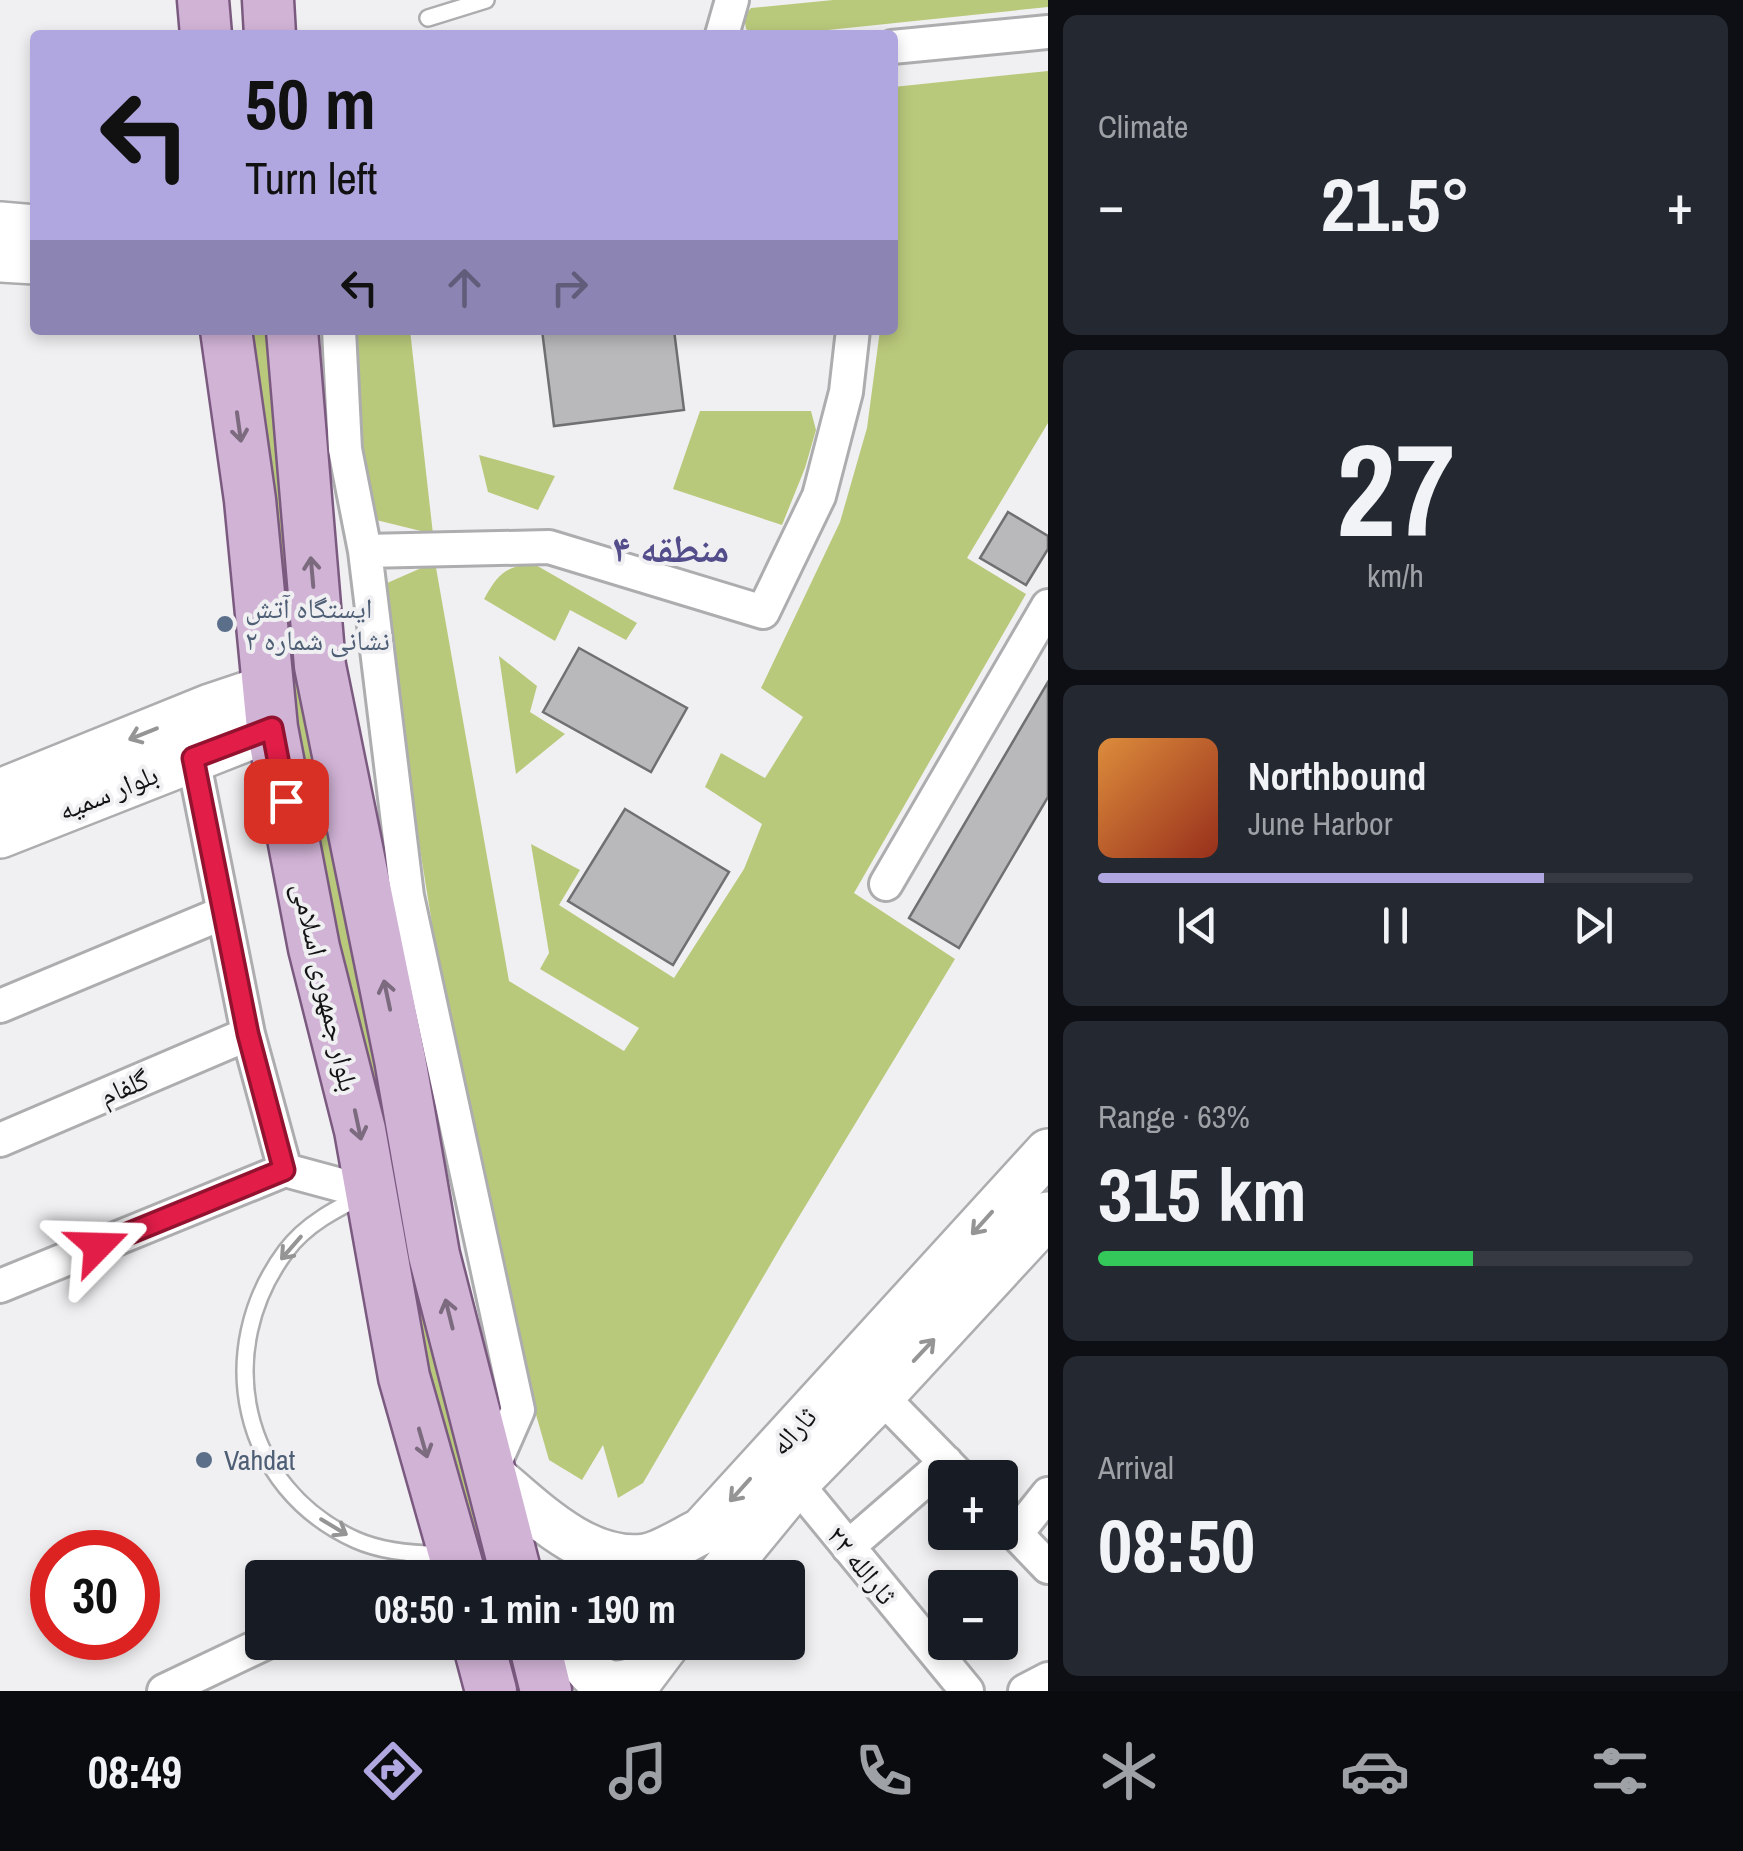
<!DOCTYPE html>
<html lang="en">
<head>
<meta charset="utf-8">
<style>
  :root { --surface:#171b24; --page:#242831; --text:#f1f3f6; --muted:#9ea1a6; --line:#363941; --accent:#b0a7e0 }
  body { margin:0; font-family:"Archivo Narrow","Noto Naskh Arabic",sans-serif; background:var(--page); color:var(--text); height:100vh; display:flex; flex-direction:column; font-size:38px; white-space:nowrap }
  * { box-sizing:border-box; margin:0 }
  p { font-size:32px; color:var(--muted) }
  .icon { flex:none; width:55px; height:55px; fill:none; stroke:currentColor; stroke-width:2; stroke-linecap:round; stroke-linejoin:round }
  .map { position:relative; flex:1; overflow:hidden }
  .side { display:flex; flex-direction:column; gap:15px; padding:15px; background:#0d0f14; width:695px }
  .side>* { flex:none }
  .hud { position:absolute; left:30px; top:30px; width:868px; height:305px; border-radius:10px; box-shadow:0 5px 15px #0003; background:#b0a7e0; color:#111; overflow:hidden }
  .tools { position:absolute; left:928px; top:1460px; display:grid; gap:20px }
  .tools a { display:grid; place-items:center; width:90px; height:90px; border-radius:10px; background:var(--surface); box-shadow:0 5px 15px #0003; font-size:50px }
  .speed { position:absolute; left:30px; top:1530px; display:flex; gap:20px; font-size:50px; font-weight:700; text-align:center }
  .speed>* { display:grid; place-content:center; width:130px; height:130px; border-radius:50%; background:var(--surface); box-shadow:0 5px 15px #0003; line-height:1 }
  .speed .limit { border:15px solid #d22; background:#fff; color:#111 }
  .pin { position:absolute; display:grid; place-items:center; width:85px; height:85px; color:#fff; margin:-42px; border-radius:20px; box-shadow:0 5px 15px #0006 }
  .me { position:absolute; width:110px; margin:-55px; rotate:68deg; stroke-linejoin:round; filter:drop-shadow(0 0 8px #0008) }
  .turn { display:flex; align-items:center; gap:35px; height:210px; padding:0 50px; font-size:45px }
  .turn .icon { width:130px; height:130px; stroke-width:2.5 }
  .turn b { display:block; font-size:70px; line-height:85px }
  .lanes { display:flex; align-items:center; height:95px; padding:0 50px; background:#0003; justify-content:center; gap:50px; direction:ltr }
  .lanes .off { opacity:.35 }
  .big { font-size:75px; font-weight:800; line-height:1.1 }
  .side .widget { flex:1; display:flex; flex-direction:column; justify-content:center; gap:15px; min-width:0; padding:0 35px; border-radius:15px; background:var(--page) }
  .side .dial { align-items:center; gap:0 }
  .dial b { font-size:130px; line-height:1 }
  .song { display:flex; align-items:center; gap:30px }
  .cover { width:120px; height:120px; border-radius:15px; background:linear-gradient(135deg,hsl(30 70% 55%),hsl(10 70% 35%)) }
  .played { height:10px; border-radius:5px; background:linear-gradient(90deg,var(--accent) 75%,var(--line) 75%) }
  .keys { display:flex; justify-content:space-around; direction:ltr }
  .heat { display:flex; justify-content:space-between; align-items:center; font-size:55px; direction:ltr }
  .charge { height:15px; border-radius:8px; background:linear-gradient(90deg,#34c759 63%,var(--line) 0) }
  .trip { position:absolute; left:245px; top:1560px; width:560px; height:100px; border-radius:10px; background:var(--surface); box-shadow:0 5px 15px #0003; font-weight:800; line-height:100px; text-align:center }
  .tab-bar { display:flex; height:160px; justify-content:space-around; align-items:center; background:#090b0e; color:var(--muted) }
  .tab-bar .icon { width:70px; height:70px }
  .tab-bar .on { color:var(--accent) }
  .tab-bar b { font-size:45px; color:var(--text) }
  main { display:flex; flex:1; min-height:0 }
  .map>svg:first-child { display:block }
</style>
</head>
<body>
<main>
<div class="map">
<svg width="1048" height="1691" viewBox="0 0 1048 1691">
  <rect width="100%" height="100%" fill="#f0f0f2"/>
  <!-- green -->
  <path fill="#b9c97b" d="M 833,0 L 1048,0 L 1048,7 L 780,35 L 754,35 L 746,29 L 744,16 L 751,8 Z
    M 1048,71 L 1048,423 L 967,558 L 1026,594 L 854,893 L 955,959 L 783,1243 L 643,1483 L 618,1498 L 603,1445 L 582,1480 L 549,1460 L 506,1310 L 450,1036 L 378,587 L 435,562 L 509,981 L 624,1051 L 639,1028 L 540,969 L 549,953 L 531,844 L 580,870 L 559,905 L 674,978 L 744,869 L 762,824 L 705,787 L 721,753 L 765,778 L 803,717 L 761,688 L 840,522 L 867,428 L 880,330 L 892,330 L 893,87 Z
    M 251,330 L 272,330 L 493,1577 L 476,1577 L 426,1392 L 326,895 L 302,755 L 282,612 Z
    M 346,330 L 410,330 L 433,534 L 368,518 Z
    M 700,411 L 811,411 L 816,430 L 805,468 L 782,525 L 673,489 Z
    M 479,455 L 555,476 L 538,510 L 488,492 Z
    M 534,564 L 637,623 L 626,640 L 570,610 L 555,641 L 484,599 C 498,574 505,566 534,564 Z
    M 499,656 L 537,686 L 530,712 L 565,734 L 516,774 Z"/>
  <!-- building -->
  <path fill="#b9b9bb" stroke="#6f7071" stroke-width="2.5" d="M 542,330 L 674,330 L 684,410 L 554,426 Z
    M 1008,512 L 1048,536 L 1048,549 L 1026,585 L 980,558 Z
    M 579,648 L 687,708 L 651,772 L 543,712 Z
    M 1048,682 L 1048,797 L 959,948 L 909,918 Z
    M 625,809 L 729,872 L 673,965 L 568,901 Z"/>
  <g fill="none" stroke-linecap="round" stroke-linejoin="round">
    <!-- lane casing -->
    <g stroke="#adadaf" stroke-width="20">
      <path id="lane" d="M 428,18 L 486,0
        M 366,1194 C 336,1209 306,1224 286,1251 C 212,1350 240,1488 356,1540 C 381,1551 410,1554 438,1554"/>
    </g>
    <!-- street casing -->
    <g stroke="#adadaf" stroke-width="38">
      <path id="street" d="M 722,35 L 732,0
        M 892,47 L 1048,32
        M 339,330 L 345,449 L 365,551 L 407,896 L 518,1410 L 490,1474
        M 365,551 L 549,547 L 763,612 L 819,496 L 846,392 L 853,330
        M 193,758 L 248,1034 L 285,1170
        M 886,884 L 1048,606
        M 0,1006 L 223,913
        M 0,1140 L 248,1034
        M 285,1170 L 370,1193
        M 0,1286 L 285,1170
        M 881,1396 L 961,1478
        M 796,1483 L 967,1691
        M 1000,1517 L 1048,1567
        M 1016,1534 L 1048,1494
        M 848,1547 L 946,1462
        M 404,1578 L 455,1554
        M 164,1691 L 267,1642
        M 1025,1691 L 1048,1679"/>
    </g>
    <!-- secondary casing -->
    <g stroke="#adadaf" stroke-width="50">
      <path id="secondary" d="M 0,225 L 35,228
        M 0,259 L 35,261
        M 0,792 L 210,707 L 267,688
        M 0,835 L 272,728
        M 490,1474 C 532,1509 585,1565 645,1557 C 661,1555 687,1538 702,1531 L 1048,1152
        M 718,1578 L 796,1483 L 881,1396 L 1048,1215
        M 572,1642 C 575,1652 578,1657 584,1664 C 602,1687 615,1688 641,1678
        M 631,1691 L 668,1642"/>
    </g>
    <!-- primary casing -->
    <g stroke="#7b5a80" stroke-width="55">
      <path id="primary" d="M 203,0 L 206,35
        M 268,0 L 270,35
        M 226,330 L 250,500 L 272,728 L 314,948 L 360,1130 L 404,1377 L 461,1578
        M 292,330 L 320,666 L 400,1059 L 434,1255 L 517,1578
        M 478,1642 L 491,1691
        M 534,1642 L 546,1691"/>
    </g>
    <!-- lane -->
    <use href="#lane" stroke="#fff" stroke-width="15"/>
    <!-- street -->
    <use href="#street" stroke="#fff" stroke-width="32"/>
    <!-- secondary -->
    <use href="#secondary" stroke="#fff" stroke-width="45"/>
    <!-- primary -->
    <use href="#primary" stroke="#d1b3d6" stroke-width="50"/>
  </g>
  <!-- one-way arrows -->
  <defs><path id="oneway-shaft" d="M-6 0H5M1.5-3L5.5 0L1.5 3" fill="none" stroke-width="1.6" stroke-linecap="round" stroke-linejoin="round" transform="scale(2.5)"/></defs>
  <g stroke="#7c6b7f">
    <use href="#oneway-shaft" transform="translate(239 427) rotate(82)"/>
    <use href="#oneway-shaft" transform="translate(312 572) rotate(-95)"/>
    <use href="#oneway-shaft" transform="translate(387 995) rotate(-102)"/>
    <use href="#oneway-shaft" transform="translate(358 1125) rotate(78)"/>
    <use href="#oneway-shaft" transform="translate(449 1314) rotate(-104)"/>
    <use href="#oneway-shaft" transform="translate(423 1443) rotate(74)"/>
  </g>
  <g stroke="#959595">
    <use href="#oneway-shaft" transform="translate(143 734) rotate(158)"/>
    <use href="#oneway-shaft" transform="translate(982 1223) rotate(132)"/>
    <use href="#oneway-shaft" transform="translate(291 1248) rotate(131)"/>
    <use href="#oneway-shaft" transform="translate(924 1350) rotate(-47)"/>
    <use href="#oneway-shaft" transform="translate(740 1490) rotate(132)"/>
    <use href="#oneway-shaft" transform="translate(334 1527) rotate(31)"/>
  </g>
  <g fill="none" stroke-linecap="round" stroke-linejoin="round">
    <!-- route casing -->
    <g stroke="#92132f" stroke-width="25">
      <path id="route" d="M 98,1246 L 284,1170 L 248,1034 L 193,758 L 272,728 L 286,801"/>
    </g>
    <!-- route -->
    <use href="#route" stroke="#e11d48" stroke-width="18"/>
  </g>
  <!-- markers -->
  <g fill="#5c6f8a" stroke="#f0f0f2" stroke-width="4">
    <circle cx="225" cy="624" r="10"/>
    <circle cx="204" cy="1460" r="10"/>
  </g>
  <g text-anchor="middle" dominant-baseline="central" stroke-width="8" stroke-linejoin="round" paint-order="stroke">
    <!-- service labels -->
    <g font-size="28" fill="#4e5e75" stroke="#f0f0f2" text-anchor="start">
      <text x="245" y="608">ایستگاه آتش<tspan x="245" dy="32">نشانی شماره ۲</tspan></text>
      <text x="224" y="1460">Vahdat</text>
    </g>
    <!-- street labels -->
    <g font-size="28" fill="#131314" stroke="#f0f0f2">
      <text transform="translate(108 792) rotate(-22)">بلوار سمیه</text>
      <text transform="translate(326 987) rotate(77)">بلوار جمهوری اسلامی</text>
      <text transform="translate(124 1087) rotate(-23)">گلفام</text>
      <text transform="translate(793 1431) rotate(-48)">ثاراله</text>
      <text transform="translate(862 1565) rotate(51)">ثارالله ۲۲</text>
    </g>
    <!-- district labels -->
    <g font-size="38" font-weight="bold" fill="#534d8b" stroke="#f0f0f2">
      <text x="671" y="548">منطقه ۴</text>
    </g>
  </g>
</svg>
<div class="tools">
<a>+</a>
<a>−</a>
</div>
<div class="speed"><div class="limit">30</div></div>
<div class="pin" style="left:286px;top:801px;background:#d93025"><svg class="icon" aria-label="arrive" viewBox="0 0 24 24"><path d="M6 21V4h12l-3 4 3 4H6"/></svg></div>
<svg class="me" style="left:98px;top:1246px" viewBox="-20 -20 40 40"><path d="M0-17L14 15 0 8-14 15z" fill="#e11d48" stroke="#fff" stroke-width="4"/></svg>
<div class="trip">08:50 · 1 min · 190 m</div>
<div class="hud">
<div class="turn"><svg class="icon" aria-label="left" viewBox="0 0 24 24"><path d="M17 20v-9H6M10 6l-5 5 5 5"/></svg><div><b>50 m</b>Turn left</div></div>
<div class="lanes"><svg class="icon" aria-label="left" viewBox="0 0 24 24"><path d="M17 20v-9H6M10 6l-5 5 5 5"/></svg><svg class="icon off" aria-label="ahead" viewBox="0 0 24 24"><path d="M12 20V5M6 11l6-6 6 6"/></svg><svg class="icon off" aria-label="right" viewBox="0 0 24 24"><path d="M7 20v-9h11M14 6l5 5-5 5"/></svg></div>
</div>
</div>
<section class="side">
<div class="widget"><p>Climate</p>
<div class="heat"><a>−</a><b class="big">21.5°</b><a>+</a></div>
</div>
<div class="widget dial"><b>27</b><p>km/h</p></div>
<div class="widget">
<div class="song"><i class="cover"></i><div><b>Northbound</b><p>June Harbor</p></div></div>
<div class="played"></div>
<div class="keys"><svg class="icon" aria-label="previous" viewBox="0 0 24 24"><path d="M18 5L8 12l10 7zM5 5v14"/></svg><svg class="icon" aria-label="pause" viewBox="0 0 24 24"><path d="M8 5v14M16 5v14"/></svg><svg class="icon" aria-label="next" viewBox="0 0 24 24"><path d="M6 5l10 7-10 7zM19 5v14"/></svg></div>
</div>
<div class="widget"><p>Range · 63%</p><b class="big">315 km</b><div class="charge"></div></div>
<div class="widget"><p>Arrival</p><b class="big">08:50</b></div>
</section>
</main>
<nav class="tab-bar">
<b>08:49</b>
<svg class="icon on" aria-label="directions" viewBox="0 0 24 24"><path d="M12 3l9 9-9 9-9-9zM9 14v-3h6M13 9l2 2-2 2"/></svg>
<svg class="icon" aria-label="music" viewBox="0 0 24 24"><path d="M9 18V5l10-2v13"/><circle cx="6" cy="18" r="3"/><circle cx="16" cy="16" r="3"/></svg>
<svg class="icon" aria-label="phone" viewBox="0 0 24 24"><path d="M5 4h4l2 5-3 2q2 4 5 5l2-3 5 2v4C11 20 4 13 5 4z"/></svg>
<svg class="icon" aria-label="climate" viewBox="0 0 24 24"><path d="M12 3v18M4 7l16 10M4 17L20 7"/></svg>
<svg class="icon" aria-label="car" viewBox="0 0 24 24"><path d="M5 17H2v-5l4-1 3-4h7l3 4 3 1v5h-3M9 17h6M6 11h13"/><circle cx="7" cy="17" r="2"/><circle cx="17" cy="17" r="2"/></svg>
<svg class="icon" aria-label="filters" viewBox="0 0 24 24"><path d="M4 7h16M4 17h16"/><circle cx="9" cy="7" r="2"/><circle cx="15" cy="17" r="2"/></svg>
</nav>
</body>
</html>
